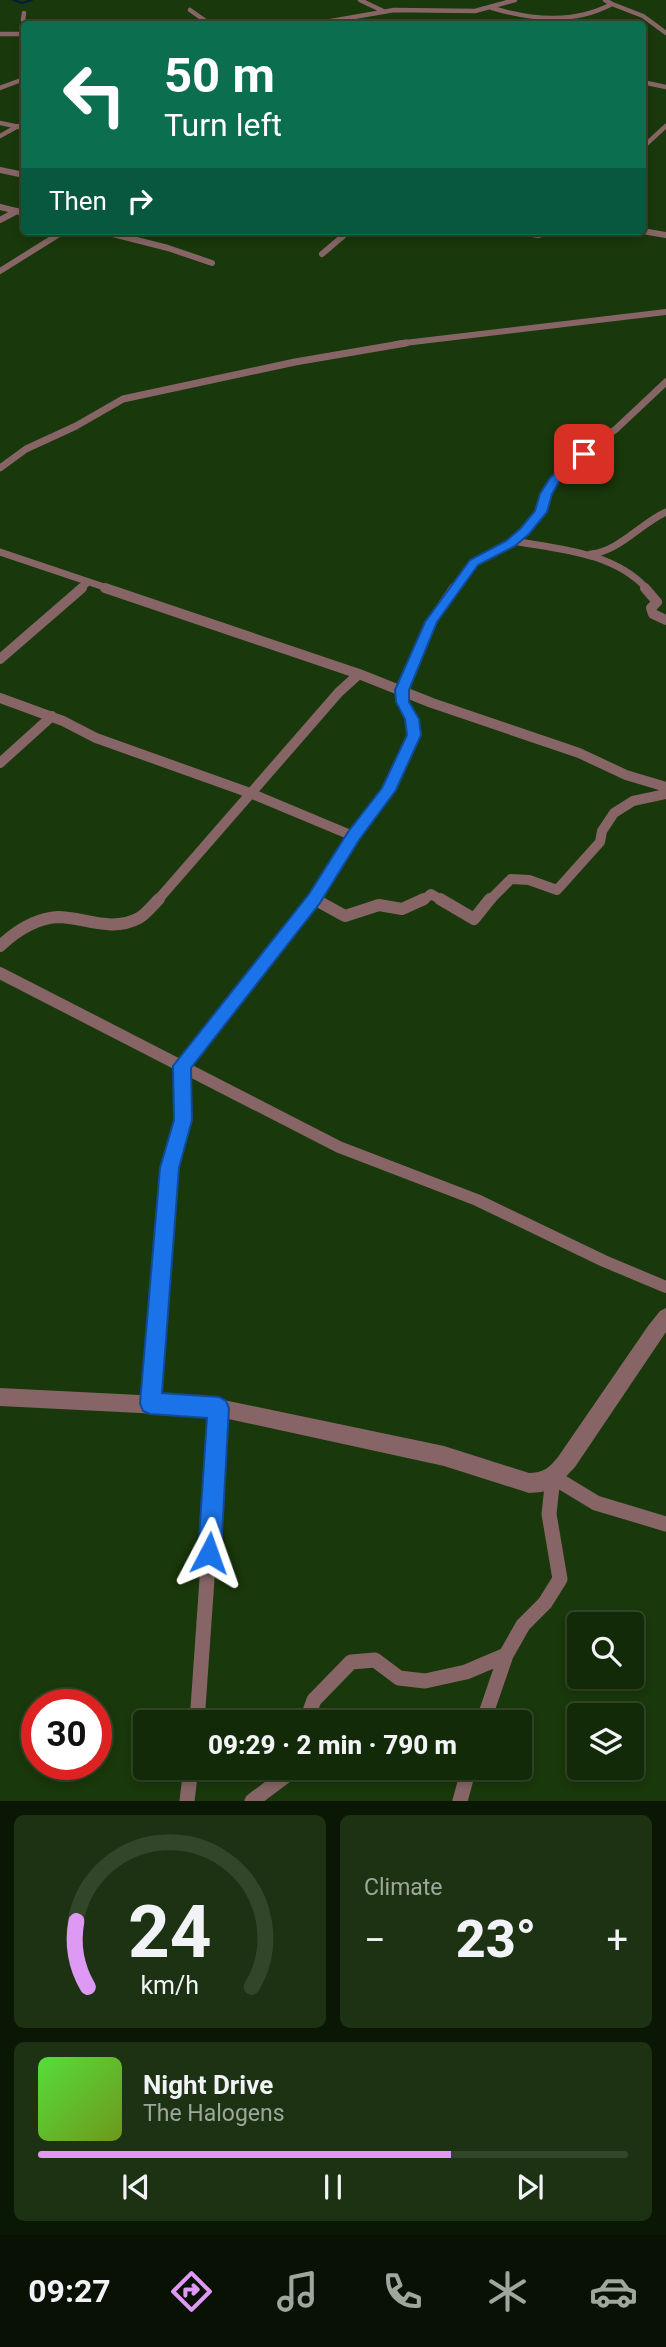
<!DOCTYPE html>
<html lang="en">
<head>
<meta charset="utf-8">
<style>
  :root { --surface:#132a08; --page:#1c3212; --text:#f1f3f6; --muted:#9da79c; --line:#324629; --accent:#dd99f3 }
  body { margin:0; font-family:Roboto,sans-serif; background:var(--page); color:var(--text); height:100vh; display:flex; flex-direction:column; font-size:26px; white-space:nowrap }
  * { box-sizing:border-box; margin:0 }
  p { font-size:23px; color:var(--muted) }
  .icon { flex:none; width:38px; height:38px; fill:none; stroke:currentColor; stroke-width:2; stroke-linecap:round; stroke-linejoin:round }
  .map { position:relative; height:1801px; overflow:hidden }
  .panel { display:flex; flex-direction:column; gap:14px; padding:14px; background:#0a1704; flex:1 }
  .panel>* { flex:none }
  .top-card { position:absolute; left:21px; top:21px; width:625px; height:214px; border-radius:7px; box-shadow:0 4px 10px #0003,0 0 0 2px var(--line); background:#0b6e4f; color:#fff; overflow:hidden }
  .buttons { position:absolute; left:567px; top:1612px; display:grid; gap:14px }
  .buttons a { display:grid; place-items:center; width:77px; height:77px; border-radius:7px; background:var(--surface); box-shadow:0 4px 10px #0003,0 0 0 2px var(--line); font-size:35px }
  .speed { position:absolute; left:21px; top:1689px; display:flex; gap:14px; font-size:35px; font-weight:700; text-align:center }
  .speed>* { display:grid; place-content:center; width:91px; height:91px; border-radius:50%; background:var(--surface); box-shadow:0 4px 10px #0003,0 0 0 2px var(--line); line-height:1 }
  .speed .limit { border:10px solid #d22; background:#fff; color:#111 }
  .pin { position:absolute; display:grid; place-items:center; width:60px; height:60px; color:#fff; margin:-30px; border-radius:14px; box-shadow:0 4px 10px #0006 }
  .me { position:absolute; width:77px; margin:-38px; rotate:4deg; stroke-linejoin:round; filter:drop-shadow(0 0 5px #0008) }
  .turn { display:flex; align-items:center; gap:24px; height:147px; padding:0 28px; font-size:32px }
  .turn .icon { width:91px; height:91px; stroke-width:2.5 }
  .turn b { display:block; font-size:49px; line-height:60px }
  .then { display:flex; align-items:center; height:66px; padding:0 28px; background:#0003; gap:14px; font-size:26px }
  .big { font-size:52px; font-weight:800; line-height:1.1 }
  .panel .widget { flex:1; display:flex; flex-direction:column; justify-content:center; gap:10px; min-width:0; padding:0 24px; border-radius:10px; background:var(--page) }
  .panel .dial { align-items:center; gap:0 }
  .dial svg { height:182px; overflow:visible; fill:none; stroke:var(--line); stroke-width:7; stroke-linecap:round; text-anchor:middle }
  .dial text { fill:var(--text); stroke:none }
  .song { display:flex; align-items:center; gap:21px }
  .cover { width:84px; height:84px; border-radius:10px; background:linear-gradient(135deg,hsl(110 70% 55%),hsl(80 70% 35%)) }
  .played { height:7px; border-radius:4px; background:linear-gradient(90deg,var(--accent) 70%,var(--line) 70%) }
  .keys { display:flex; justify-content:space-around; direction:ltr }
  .heat { display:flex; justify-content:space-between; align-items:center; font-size:38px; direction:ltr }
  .panel .tiles { flex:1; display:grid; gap:14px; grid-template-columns:1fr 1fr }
  .widget:last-child { grid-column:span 2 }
  .trip { position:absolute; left:133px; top:1710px; width:399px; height:70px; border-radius:7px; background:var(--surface); box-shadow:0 4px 10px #0003,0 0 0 2px var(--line); font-weight:800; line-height:70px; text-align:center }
  .tab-bar { display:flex; height:112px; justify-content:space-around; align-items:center; background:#081103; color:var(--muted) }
  .tab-bar .icon { width:49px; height:49px }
  .tab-bar .current { color:var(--accent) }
  .tab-bar b { font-size:32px; color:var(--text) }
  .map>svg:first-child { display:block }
</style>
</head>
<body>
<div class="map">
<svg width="666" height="1801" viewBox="0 0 666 1801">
  <rect width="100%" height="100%" fill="#19380b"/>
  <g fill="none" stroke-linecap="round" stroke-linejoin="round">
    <!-- stream -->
    <path stroke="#021c42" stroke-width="2" d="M 13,0 L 22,3 L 32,0"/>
    <!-- minor-far5 -->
    <path stroke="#876566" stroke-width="4.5" d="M 360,0 L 383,11
      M 612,4 L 643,16 L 666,33
      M 492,8 C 533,20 574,24 612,4 L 605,0
      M 190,10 L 207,22 L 205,24
      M 24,13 L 23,20 L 28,24
      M 314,24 L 394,10 L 475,11 L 515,0
      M 0,34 L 24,34
      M 642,82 L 666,87
      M 0,88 L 24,79
      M 0,123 L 24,128
      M 0,136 L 18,126
      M 642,148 L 666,126"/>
    <!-- minor-far4 -->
    <path stroke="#876566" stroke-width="6" d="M 0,170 L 24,175
      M 0,207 L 24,213
      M 0,220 L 17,211
      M 101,231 L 168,248 L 212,263
      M 320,231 L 343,235
      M 514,231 L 538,235 L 552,231
      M 642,231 L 666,235
      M 322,254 L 349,231
      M 0,271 L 64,231
      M 396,344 L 666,312"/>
    <!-- minor-far3 -->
    <path stroke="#876566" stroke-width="7" d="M 0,468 L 26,449 L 76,426 L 123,399 L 295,362 L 406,343
      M 513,541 C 558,549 614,552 647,589
      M 0,552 L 110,589
      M 591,554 C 619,551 640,524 666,512
      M 80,589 L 88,582
      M 453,589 L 474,562 L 510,544 L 525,532 L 541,512 L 546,494 L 554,480 L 567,466 L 616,429 L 666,382"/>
    <!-- minor-far2 -->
    <path stroke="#876566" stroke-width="10" d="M 105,588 L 359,674 L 432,703 L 579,753 L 626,775 L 666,787
      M 645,588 L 657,602 L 651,608 L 653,614 L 666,620
      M 0,659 L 82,588
      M 0,698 L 63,721 L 96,738 L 250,793 L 353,836
      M 0,763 L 52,716
      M 314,899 L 317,901
      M 157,901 L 339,692 L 359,674
      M 313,901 L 353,836 L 389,790 L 414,735 L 412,718 L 403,702 L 402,690 L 431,622 L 454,588
      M 422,901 L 431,894 L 443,901
      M 489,901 L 511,879 L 529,880 L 557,890 L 600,842 L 602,831 L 614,813 L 633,801 L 666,794"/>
    <!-- minor-far1 -->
    <path stroke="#876566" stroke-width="12" d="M 314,899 L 345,916 L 379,905 L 402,909 L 424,899
      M 440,899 L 474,919 L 490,899
      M 0,946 C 15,932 36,918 58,917 C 84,917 111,933 139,918 C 146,914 153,905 159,899
      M 0,973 L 339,1147 L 477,1200 L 604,1261 L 666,1287
      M 159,1297 L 169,1168 L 183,1120 L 182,1066 L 314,899"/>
    <!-- minor -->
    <path stroke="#876566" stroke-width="15" d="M 150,1403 L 159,1296
      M 197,1722 L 219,1408
      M 306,1722 L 314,1700 L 351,1662 L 375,1660 L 399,1678 L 425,1681 L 466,1672 L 506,1655 L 523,1625 L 545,1603 L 560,1579 L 549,1514 L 553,1477 L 596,1503 L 666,1524
      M 483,1722 L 506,1655
      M 187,1801 L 191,1768
      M 252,1801 L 288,1774 L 291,1768
      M 460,1801 L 469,1768"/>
    <!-- tertiary -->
    <path fill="#876566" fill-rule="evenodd" d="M 666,1308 L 666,1332 L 575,1467 L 558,1485 L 542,1492 L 529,1493 L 444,1466 L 219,1417 L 0,1406 L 0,1388 L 219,1399 L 444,1446 L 529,1473 C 543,1473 549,1468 558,1457 L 648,1326 L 660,1311 Z"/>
  </g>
  <!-- route -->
  <path fill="#1a73e8" stroke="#114b97" stroke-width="2" d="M 580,451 L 589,454 L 559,482 L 552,494 L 547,512 L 529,534 L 515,546 L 478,565 L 437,622 L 409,690 L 409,702 L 419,719 L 421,735 L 396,790 L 359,840 L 320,903 L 191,1068 L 192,1120 L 179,1168 L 162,1393 L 219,1397 L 226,1401 L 229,1408 L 221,1553 L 217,1561 L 209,1564 L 201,1561 L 198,1553 L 207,1418 L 150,1414 L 143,1411 L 140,1403 L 160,1168 L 174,1120 L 173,1066 L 309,894 L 348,832 L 382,788 L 407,735 L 405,719 L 396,702 L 395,690 L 425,622 L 470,560 L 506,541 L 520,529 L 535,511 L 540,494 L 550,478 Z"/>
</svg>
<div class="buttons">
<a><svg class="icon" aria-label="search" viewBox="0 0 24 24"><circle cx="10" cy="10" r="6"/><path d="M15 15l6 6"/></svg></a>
<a><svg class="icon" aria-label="layers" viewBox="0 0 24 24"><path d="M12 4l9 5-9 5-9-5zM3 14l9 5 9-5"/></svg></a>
</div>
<div class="speed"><div class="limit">30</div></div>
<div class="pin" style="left:584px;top:454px;background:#d93025"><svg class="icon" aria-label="arrive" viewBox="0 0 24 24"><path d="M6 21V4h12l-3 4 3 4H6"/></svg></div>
<svg class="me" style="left:209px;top:1553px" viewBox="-20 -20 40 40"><path d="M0-17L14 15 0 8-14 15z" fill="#1a73e8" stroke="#fff" stroke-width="4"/></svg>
<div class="trip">09:29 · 2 min · 790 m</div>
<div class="top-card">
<div class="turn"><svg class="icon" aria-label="left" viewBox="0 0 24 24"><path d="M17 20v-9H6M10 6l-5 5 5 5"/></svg><div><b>50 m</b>Turn left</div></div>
<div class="then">Then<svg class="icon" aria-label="right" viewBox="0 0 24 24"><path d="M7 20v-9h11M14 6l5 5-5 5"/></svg></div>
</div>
</div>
<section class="panel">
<div class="tiles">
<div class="widget dial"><svg viewBox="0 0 100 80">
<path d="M14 69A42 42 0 1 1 86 69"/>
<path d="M14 69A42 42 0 0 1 9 40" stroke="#dd99f3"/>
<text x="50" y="56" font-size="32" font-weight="700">24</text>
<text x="50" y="72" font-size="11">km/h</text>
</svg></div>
<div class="widget"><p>Climate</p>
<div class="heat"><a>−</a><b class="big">23°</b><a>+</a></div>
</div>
<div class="widget">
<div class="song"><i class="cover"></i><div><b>Night Drive</b><p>The Halogens</p></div></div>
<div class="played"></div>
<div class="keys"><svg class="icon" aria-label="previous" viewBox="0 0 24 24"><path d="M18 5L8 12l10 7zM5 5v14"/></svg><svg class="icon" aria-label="pause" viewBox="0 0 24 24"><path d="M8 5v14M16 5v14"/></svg><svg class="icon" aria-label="next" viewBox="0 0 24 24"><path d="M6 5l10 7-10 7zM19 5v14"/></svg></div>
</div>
</div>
</section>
<nav class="tab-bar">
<b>09:27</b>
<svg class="icon current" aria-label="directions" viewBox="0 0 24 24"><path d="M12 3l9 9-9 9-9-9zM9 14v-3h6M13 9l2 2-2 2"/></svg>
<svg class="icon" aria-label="music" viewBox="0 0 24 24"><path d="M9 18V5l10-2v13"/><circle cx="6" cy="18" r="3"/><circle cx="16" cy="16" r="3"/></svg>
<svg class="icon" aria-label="phone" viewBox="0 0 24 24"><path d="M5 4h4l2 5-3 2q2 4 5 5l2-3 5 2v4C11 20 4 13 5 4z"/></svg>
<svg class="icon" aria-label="climate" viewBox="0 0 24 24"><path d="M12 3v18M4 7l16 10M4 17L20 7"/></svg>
<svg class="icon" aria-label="car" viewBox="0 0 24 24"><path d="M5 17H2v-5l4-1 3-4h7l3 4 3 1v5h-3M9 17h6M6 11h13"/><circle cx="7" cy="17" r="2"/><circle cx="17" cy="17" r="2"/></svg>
</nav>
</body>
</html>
